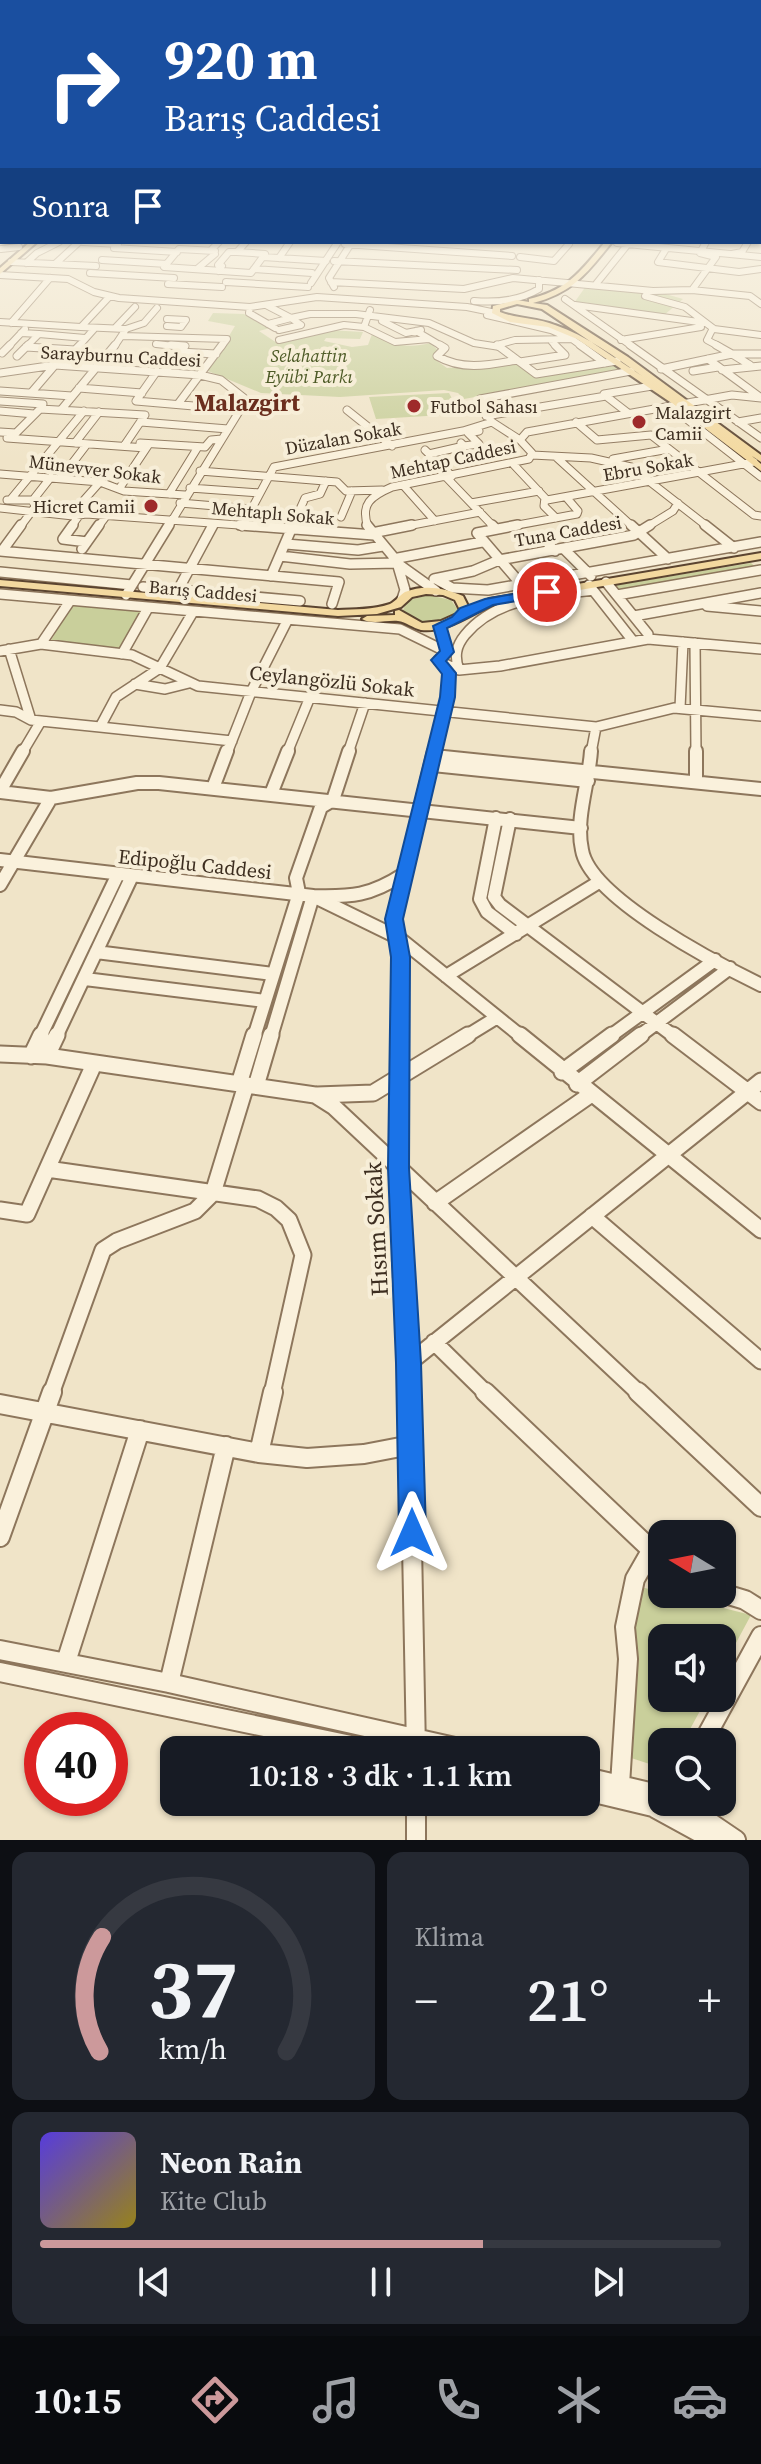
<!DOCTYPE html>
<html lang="tr">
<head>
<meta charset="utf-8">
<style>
  :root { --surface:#171b24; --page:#242831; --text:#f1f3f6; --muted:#9ea1a6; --line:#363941; --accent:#cc999b }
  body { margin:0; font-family:"Source Serif 4",serif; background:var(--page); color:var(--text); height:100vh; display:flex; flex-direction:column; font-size:30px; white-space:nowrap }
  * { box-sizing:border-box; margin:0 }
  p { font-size:26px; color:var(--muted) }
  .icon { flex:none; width:44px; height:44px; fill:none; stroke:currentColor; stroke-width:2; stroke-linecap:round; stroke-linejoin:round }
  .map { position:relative; height:1840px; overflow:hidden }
  .panel { display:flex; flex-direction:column; gap:12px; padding:12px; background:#0d0f14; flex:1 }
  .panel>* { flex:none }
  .guide { position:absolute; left:0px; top:0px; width:762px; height:244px; box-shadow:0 2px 6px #0004; background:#1a4fa0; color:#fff; overflow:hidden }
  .needle { width:52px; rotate:280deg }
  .controls { position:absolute; left:648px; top:1520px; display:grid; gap:16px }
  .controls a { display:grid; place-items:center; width:88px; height:88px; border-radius:16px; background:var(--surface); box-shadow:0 2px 6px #0004; font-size:40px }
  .speed { position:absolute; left:24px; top:1712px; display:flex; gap:16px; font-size:40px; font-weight:700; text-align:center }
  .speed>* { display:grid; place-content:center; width:104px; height:104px; border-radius:50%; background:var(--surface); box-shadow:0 2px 6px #0004; line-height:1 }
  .speed .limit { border:12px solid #d22; background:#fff; color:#111 }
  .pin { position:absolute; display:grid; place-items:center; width:68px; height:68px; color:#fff; margin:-34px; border:4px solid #fff; border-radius:50%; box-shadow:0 2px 8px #0007 }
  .me { position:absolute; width:88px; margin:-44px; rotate:0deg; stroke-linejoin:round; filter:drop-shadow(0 0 6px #0008) }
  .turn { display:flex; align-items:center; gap:28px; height:168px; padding:0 32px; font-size:36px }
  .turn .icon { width:104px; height:104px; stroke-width:2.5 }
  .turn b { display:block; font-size:56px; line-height:68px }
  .then { display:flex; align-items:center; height:76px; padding:0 32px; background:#0003; gap:16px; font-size:30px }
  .big { font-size:60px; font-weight:600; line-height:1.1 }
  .panel .card { flex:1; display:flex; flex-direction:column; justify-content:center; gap:12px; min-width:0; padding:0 28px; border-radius:16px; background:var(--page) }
  .panel .dial { align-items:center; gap:0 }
  .dial svg { height:208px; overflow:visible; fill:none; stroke:var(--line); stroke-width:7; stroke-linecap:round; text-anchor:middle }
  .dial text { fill:var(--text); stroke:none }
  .song { display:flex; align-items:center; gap:24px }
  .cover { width:96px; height:96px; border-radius:12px; background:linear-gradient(135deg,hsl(250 70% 55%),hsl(50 70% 35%)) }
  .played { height:8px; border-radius:4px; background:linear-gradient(90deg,var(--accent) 65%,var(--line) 65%) }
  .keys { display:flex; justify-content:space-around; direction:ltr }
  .heat { display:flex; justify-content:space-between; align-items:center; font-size:44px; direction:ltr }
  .panel .tiles { flex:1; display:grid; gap:12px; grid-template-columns:1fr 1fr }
  .card:last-child { grid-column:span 2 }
  .trip { position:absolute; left:160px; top:1736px; width:440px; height:80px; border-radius:16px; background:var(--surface); box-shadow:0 2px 6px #0004; font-weight:600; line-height:80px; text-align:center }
  .tab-bar { display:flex; height:128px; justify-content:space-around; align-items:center; background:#090b0e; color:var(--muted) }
  .tab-bar .icon { width:56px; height:56px }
  .tab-bar .current { color:var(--accent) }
  .tab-bar b { font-size:36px; color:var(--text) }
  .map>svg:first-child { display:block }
</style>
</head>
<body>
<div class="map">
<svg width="761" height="1840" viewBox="0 0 761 1840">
  <rect width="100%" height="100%" fill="#f0e4c8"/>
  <!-- green -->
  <path fill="#c9cf9b" d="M 586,286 L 662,293 L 683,299 L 663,316 L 574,303 Z
    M 213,313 L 244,314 L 270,328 L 259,331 L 277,343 L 328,330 L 363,332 L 360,339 L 326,338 L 324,341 L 352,347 L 368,345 L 372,334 C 392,345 408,349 430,343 L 438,350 L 433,358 L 447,368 L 517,363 L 531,373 L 616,363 L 626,370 L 464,399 L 458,393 L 444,390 L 340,397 L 261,393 L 208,371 L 235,326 L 208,321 Z
    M 449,393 L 460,414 L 376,419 L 369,397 Z
    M 751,563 L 758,569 L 618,594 L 611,586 Z
    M 428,595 L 451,600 L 458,610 L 456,614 C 438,626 423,625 404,614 L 403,610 L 407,601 Z
    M 73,604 L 143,611 L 120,650 L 50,642 Z
    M 637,1586 L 751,1615 L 722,1669 L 722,1638 L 662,1638 L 662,1698 L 707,1698 L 683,1742 L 662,1742 L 662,1768 L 628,1757 Z"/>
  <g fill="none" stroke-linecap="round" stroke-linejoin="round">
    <!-- minor-far5 casing -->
    <g stroke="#8d765c" stroke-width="8">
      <path id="minor-far5" d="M 83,242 L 118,244
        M 706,242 L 700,253 L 716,257 L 692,290 L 750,296 L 761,304
        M 617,243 L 761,257
        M 345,244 L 512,256
        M 114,248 L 177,252
        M 1,249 L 19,247
        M 666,249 L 658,262 L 739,272 L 761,269
        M 215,251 L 179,249 L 164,267 L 251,273 L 265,254 L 237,252
        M 732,254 L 742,252 L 748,242
        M 263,257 L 326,261
        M 520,257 L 554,261 L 569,244 L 567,242
        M 279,258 L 290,242
        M 102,260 L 167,264
        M 334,261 L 517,270
        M 11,262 L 96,266
        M 26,263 L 37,253 L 59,242
        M 55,264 L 79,242
        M 197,269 L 215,254 L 212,249 L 219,242
        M 254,269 L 312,273
        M 218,271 L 222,266 L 218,265 L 229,252 L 237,252 L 246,242
        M 90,273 L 174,278
        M 0,275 L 68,279 L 94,292 L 119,298 L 250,307 L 317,297 L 467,307 L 496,313
        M 226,282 L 308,287
        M 331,282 L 464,289 L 513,278 L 653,291 L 692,290
        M 311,283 L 338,242
        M 168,284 L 222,287
        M 596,284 L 628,244
        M 334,287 L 329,278 L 352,242
        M 110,296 L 81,327 L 126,329 L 114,347
        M 645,296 L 685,307 L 714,329 L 761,335
        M 565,299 L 633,347
        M 474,301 C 497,303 519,301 539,289 L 539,280
        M 266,305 L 291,318 L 310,314 L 356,314 L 429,323 L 474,343 L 500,347
        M 575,305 L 706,323
        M 250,307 L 249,313 L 275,328
        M 487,315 L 551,330 L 572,339 L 515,340 L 497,345
        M 167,319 L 186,320 L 181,327 L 167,326
        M 382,321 L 406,333 L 421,330
        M 0,322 L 81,327
        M 11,323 L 50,278
        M 268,324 L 291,318 L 301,325 L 279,330
        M 364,327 L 395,342 L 429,339
        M 115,328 L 135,307
        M 713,328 L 707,340 L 720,347
        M 126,329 L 144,323 L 157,308
        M 416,331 L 443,347
        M 21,333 L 39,334 L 26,347
        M 39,334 L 85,338
        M 123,336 L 227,339 L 221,347
        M 572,339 L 583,347
        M 279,340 L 344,325 L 364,327 L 370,310
        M 621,340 L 701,327
        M 552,342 L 557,347
        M 156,344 L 184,347
        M 8,347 L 25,329
        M 78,347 L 95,328"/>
    </g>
    <!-- minor-far4 casing -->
    <g stroke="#8d765c" stroke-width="9">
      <path id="minor-far4" d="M 440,345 L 445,348 L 437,356 C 463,371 489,365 517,360
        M 497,345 L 536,374 L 617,361
        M 580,345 L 605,363
        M 630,345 L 761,438
        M 26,347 L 75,350 L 80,345
        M 180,352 L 216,354
        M 2,353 L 10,345
        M 17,356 L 28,345
        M 708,359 L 760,397
        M 520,362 L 565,355 L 555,345
        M 750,365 L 732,354 L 761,354
        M 661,369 L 732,354 L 716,345
        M 722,370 L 761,366
        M 157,371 L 136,401 L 240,410
        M 693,371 L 718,367
        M 165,372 L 185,346 L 171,345
        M 0,373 L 55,365 L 200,375 L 221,380 L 244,398 L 240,410 L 168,527
        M 79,388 L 142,393
        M 0,391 L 72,396
        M 31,393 L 55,365
        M 606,396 L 604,394 L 652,386
        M 0,401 L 43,404 L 40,409
        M 178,404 L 222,345
        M 670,406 L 761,477
        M 61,410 L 115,345
        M 347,410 L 392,446
        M 0,411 L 34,414
        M 486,416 L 606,396 L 628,413
        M 141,422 L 228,429
        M 492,422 L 520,440
        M 576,422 L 597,440 L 651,435 L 754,515 L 761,516
        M 738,422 L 761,418
        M 0,432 L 16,433 L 40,409 L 145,415 L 124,446
        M 7,438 L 146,448
        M 75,443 L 99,412
        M 140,443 L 205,447 L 211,440 L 222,439
        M 464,446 L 479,444 L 468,433 L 479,431
        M 425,450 L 452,476
        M 429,454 L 464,446 L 461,443
        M 532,455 L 591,458 L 631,467 L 708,527
        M 556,457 L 633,527
        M 613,459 L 669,449
        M 514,465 L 545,498 L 544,506 L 556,518
        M 200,471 L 337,482 L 346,491 L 382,490
        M 0,474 L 100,482 L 124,491 L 185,495
        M 446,477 L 494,527
        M 61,478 L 87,444
        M 403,485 L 435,521
        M 190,488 L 260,493
        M 119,489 L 149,444
        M 169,494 L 198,447
        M 11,499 L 84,411
        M 7,500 L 33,500 L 35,507 L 20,527
        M 33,500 L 51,477
        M 547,500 L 754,462
        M 180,503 L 251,509
        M 471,503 L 539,491
        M 0,508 L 73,516 L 86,514 L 268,527
        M 341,517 L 352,491
        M 71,527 L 86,506 L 84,500 L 100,482
        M 98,527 L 107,515
        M 212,527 L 214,524
        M 242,527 L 274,467 L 463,431 L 492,422 L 478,401 L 480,399 L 631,371
        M 292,527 L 305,498 L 320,494 L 326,481
        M 368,527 C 360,504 371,496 392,487 L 529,459 L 532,453 L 520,440 L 527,432 L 732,395 L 761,398
        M 402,527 L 480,512
        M 507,527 L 577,514 L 578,511 L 566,497
        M 647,527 L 673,511 L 678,503"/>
    </g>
    <!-- minor-far3 casing -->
    <g stroke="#8d765c" stroke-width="12">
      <path id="minor-far3" d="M 73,525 L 63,539 L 87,542
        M 240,525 L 374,535
        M 367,525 L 401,566 L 436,591
        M 492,525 L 496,529
        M 518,525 L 477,533 L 520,583
        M 631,525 L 668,559
        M 705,525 L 734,548
        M 372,533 L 412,525
        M 541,536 L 555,551
        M 286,544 L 358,550 L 383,546
        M 82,549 L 99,525
        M 565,550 L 591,576
        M 0,551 L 339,582 L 332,604
        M 2,551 L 21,525
        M 280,556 L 350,564 L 397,563
        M 393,559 L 482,542
        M 398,566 L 405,590 L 402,599
        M 0,572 L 132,585
        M 271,576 L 293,525
        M 434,579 L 473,571 L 499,560 L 634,535 L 650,525
        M 436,579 L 452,588 L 488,590 L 761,542
        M 606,582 L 648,634 L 648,639
        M 589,585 L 633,641
        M 143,587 L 300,601
        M 178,590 L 213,525
        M 0,594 L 400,629 L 447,652
        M 126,595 L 169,525
        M 617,595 L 761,570
        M 707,606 L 761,611
        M 193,612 L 160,668 L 116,697 L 100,727 L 232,741
        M 634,616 L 761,593
        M 695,643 L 696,753
        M 41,644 L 70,601
        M 9,649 L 31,720
        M 0,651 L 41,644 L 132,655 L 198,686 L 596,727 L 674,708 L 761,716
        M 122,654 L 148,608
        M 441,662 L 459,670 L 500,666 L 648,639 L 761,649
        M 459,670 C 454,656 456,646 465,635 C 496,597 548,596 593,590
        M 135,684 L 165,689 L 189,683
        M 680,708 L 683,642
        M 0,710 L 16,712 L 31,720 L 100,727
        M 22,753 L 41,721
        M 227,753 L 251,692 L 287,621
        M 287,753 L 310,697
        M 348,753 L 365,703
        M 434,753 L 447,697 L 449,673 L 438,660 L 447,652 L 440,626
        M 591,753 L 596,727"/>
    </g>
    <!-- minor-far2 casing -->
    <g stroke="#8d765c" stroke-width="16">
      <path id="minor-far2" d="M 591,751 C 589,783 575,818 582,850 C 590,898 718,964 761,985
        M 696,751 L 696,782
        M 434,756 L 761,789
        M 433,765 L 588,781
        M 213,788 L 227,751
        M 0,791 L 23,751
        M 0,792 L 51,798 L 137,783 L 159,783 L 581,828
        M 271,794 L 288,751
        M 496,818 L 480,899 L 487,912 L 516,934
        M 510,819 L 494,897 L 500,905 L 675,1037
        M 0,860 L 313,896 L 399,938 L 522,1037
        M 0,885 L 51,798
        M 96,952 L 273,974
        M 446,976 L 599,882
        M 85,979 L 265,1001
        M 40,1037 L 118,874
        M 56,1037 L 132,876
        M 254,1037 L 299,893 L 296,878 L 321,807 L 333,800 L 349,751
        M 271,1037 L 313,896 C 352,897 370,896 404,874
        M 400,1037 L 400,957 L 394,919 L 434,751
        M 465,1037 L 496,1018
        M 609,1037 L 715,960
        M 638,1037 L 730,968"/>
    </g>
    <!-- minor-far1 casing -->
    <g stroke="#8d765c" stroke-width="19">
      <path id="minor-far1" d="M 400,1035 L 399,1168 L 409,1394
        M 520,1035 L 761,1230
        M 673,1035 L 761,1102
        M 0,1054 L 47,1056 L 315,1095 L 334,1107 L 640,1394
        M 31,1056 L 41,1035
        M 47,1056 L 57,1035
        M 562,1072 L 612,1035
        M 239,1084 L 254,1035
        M 577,1084 L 641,1035
        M 256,1086 L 271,1035
        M 317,1095 L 373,1093 L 468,1035
        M 47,1169 L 258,1199 L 276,1208 L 289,1220 L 303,1255 L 272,1394
        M 435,1203 L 590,1095
        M 0,1210 L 27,1214 L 94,1064
        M 592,1216 L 761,1361
        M 434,1342 L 487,1394
        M 409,1363 L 761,1081
        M 51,1394 L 103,1250 L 117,1241 L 195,1211 L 213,1193 L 246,1085"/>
    </g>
    <!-- minor casing -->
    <g stroke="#8d765c" stroke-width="22">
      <path id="minor" d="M 409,1392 L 416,1750
        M 485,1392 L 662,1560
        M 638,1392 L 761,1507
        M 0,1404 L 259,1453 L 307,1458 L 364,1454 L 411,1445
        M 259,1453 L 273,1392
        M 0,1537 L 52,1392
        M 722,1593 L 745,1600 L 761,1610
        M 0,1650 L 169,1683 L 468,1750
        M 66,1662 L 140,1430
        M 0,1672 L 375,1750
        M 169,1683 L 226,1446
        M 703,1742 L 761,1636
        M 586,1777 L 662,1795
        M 620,1785 L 628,1659 L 625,1627 L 635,1579 L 651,1551
        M 586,1791 L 653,1807 L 713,1840
        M 416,1802 L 416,1840
        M 680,1802 L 736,1840"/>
    </g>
    <!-- major casing -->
    <g stroke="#5b4430" stroke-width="4">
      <path id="major" d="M 30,242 L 37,242 L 0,274 L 0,268 Z
        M 605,242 L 612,242 C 588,272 573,293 533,303 L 547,305 L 628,357 L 761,455 L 761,462 L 752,456 L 761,464 L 761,471 L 676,406 L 577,339 L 548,327 L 510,322 L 492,313 L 493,306 L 517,300 L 529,302 L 529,299 C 568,290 581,271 605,242 ZM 517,304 L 542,309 L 642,376 C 614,356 587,336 555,325 C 537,318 518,319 500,312 L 500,309 Z
        M 761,553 L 761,559 L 492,605 C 470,615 446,633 421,630 C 413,628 406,622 398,621 C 386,620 372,625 362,619 L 367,616 L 395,615 L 395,611 L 399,610 L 422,623 L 441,621 L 461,612 L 455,600 L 443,595 L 426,594 L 412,597 L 401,607 L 377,614 L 338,616 L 0,586 L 0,580 L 338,610 C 355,609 373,610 390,604 C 396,601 400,595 405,592 C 424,584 445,588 463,596 L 469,608 L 489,599 Z"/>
    </g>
    <!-- highway casing -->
    <g stroke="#5b4430" stroke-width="4">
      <path id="highway" d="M 760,222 L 761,222 L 761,226 L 760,226 Z"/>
    </g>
    <!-- minor-far5 -->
    <use href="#minor-far5" stroke="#faf1dc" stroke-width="6"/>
    <!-- minor-far4 -->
    <use href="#minor-far4" stroke="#faf1dc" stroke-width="7"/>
    <!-- minor-far3 -->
    <use href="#minor-far3" stroke="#faf1dc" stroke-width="9"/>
    <!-- minor-far2 -->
    <use href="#minor-far2" stroke="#faf1dc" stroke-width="12"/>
    <!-- minor-far1 -->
    <use href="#minor-far1" stroke="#faf1dc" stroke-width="15"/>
    <!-- minor -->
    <use href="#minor" stroke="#faf1dc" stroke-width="18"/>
    <!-- major -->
    <use href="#major" fill="#f3d9a0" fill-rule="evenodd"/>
    <!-- highway -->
    <use href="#highway" fill="#e0a458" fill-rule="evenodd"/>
  </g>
  <!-- sky -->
  <linearGradient id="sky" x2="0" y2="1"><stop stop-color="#8fbad6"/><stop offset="0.44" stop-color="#f8f3e6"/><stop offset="1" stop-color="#f8f3e6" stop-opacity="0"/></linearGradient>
  <rect width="761" height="460" fill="url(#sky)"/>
  <!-- route -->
  <path fill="#1a73e8" stroke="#114b97" stroke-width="2" d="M 547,588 L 554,592 L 552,595 L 493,605 L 447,628 L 454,652 L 446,661 L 456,673 L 455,697 L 403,919 L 410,957 L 409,1168 L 421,1363 L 426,1533 L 422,1542 L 412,1546 L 403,1542 L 399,1533 L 396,1363 L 388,1168 L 391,957 L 385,919 L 440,697 L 442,674 L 431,660 L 440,651 L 433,626 L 452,617 L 460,608 L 485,599 Z"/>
  <!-- markers -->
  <g fill="#9e2a2b" stroke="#f7eed8" stroke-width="3">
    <circle cx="414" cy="406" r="8"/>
    <circle cx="639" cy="422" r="8"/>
    <circle cx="151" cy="506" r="8"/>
  </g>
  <g text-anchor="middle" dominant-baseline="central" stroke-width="8" stroke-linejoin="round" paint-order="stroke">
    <!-- far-park labels -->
    <g font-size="18" font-style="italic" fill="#4d5a26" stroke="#f7eed8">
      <text x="309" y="355">Selahattin<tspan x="309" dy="21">Eyübi Parkı</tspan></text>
    </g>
    <!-- far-street labels -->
    <g font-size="18" fill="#3d2e20" stroke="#f7eed8">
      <text transform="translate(121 356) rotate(3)">Sarayburnu Caddesi</text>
      <text transform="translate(343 438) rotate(-10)">Düzalan Sokak</text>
      <text transform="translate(453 459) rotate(-12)">Mehtap Caddesi</text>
      <text transform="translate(648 467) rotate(-10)">Ebru Sokak</text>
      <text transform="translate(95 469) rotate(7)">Münevver Sokak</text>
      <text transform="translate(273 513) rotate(5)">Mehtaplı Sokak</text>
      <text transform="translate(568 531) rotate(-10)">Tuna Caddesi</text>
      <text transform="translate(203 591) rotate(5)">Barış Caddesi</text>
    </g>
    <!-- far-poi labels -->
    <g font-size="18" fill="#3d2e20" stroke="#f7eed8" text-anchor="start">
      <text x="430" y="406">Futbol Sahası</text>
      <text x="655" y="412">Malazgirt<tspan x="655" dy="21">Camii</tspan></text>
      <text x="135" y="506" text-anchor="end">Hicret Camii</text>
    </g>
    <!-- street labels -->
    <g font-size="20" fill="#3d2e20" stroke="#f7eed8">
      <text transform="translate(332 681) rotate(6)">Ceylangözlü Sokak</text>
      <text transform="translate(195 864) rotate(6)">Edipoğlu Caddesi</text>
    </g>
    <!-- far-district labels -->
    <g font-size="24" font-weight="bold" fill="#6b2e1e" stroke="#f7eed8">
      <text x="247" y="402">Malazgirt</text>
    </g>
    <!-- near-street labels -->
    <g font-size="24" fill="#3d2e20" stroke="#f7eed8">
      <text transform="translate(376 1229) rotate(-93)">Hısım Sokak</text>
    </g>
  </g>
</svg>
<div class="controls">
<a><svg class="needle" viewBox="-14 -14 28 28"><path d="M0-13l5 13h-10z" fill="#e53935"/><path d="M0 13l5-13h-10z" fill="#9ea1a6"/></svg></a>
<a><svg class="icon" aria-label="sound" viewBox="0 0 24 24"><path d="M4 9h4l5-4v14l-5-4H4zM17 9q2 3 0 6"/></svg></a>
<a><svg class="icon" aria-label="search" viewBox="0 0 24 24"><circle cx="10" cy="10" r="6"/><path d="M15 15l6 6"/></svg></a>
</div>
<div class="speed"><div class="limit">40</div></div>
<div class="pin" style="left:547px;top:592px;background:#d93025"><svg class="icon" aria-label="arrive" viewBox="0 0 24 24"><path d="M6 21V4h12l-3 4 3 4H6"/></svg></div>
<svg class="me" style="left:412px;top:1533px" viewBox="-20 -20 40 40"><path d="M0-17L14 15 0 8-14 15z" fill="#1a73e8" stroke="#fff" stroke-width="4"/></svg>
<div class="trip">10:18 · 3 dk · 1.1 km</div>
<div class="guide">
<div class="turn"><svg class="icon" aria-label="right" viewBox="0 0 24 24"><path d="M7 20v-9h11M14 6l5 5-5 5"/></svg><div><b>920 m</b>Barış Caddesi</div></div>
<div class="then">Sonra<svg class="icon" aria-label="arrive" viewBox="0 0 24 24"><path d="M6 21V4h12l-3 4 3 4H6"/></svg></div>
</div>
</div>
<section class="panel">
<div class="tiles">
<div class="card dial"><svg viewBox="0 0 100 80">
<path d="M14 69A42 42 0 1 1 86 69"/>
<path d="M14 69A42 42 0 0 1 15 25" stroke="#cc999b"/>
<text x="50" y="56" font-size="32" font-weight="700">37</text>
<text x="50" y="72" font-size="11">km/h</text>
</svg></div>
<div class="card"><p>Klima</p>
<div class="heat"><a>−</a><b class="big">21°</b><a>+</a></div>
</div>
<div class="card">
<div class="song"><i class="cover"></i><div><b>Neon Rain</b><p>Kite Club</p></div></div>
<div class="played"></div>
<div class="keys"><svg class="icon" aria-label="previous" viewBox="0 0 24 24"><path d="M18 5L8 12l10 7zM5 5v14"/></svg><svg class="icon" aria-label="pause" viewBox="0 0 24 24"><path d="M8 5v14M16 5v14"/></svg><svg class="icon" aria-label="next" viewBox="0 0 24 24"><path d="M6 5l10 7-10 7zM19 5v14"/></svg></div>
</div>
</div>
</section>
<nav class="tab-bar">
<b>10:15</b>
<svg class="icon current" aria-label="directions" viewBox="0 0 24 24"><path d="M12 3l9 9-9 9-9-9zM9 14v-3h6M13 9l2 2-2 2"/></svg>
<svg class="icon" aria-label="music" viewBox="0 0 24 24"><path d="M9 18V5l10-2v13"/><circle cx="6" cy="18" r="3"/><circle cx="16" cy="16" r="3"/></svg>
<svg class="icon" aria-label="phone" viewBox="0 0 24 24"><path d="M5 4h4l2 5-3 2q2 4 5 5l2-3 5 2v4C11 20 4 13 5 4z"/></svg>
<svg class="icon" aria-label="climate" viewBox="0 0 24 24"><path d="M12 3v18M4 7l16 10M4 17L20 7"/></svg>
<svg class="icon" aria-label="car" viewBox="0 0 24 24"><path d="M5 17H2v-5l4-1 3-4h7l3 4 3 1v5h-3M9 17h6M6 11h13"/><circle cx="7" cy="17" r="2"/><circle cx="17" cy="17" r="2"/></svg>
</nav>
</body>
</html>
